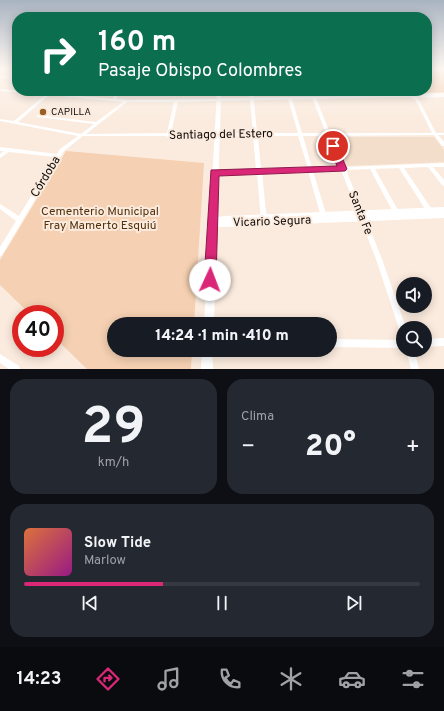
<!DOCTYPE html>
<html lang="es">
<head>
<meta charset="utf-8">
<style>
  :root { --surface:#171b24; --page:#242831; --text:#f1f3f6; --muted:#9ea1a6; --line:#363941; --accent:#db2777 }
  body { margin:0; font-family:Overpass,sans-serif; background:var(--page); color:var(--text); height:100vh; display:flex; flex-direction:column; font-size:15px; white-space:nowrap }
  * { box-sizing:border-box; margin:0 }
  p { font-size:13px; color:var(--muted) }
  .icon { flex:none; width:22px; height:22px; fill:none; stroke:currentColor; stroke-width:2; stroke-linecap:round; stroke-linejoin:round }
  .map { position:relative; height:369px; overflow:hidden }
  .details { display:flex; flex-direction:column; gap:10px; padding:10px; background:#0d0f14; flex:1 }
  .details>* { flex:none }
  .hud { position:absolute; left:12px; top:12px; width:420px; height:84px; border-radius:16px; box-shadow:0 2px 10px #0003; background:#0b6e4f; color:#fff; overflow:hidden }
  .buttons { position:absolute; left:396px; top:277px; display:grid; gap:8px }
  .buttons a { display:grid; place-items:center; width:36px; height:36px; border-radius:50%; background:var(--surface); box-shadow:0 2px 10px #0003; font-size:20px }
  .speed { position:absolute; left:12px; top:305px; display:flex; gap:8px; font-size:20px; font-weight:700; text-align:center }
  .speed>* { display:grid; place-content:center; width:52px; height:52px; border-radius:50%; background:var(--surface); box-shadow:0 2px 10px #0003; line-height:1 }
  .speed .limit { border:6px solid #d22; background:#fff; color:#111 }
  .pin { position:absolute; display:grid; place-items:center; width:34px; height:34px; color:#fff; margin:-17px; border:2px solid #fff; border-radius:50%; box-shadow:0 1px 4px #0007 }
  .me { position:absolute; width:44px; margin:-22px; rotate:2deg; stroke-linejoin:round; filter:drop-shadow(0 0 3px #0008) }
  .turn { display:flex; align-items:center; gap:14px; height:84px; padding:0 20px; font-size:18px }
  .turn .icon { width:52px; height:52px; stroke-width:2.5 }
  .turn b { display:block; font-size:28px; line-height:34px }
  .big { font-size:30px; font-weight:800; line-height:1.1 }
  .details .tile { flex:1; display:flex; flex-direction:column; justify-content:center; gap:6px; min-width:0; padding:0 14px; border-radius:16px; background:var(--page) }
  .details .dial { align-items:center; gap:0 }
  .dial b { font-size:52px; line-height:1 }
  .song { display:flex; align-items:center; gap:12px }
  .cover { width:48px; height:48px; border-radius:6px; background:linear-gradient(135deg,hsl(20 70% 55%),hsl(310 70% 35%)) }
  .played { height:4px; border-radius:2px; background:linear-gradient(90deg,var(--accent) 35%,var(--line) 35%) }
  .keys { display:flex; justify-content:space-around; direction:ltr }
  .heat { display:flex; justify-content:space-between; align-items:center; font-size:22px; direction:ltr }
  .details .tiles { flex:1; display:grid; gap:10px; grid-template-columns:1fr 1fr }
  .tile:last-child { grid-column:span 2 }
  .trip { position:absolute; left:107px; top:317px; width:230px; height:40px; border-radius:20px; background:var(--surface); box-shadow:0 2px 10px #0003; font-weight:800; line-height:40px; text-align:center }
  .dock { display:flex; height:64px; justify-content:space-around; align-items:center; background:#090b0e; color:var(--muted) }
  .dock .icon { width:28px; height:28px }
  .dock .selected { color:var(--accent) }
  .dock b { font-size:18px; color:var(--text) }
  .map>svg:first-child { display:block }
</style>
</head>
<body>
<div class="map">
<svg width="444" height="369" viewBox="0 0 444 369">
  <rect width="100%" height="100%" fill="#fbebde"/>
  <!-- built -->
  <path fill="#f3decc" d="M 316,91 L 399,91 L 402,93 L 333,95 L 331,92 L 317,92 Z
    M 334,137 L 434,137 L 444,150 L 444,162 L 346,166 L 344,164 L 333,138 Z"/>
  <!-- green -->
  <path fill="#f5d0b2" d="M 427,69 L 444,69 L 444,92 L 414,93 L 408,91 L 427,91 Z
    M 66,151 L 204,163 L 194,324 L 114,324 L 114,350 L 192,350 L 191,369 L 87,369 L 55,338 L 55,314 L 30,314 L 0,285 L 0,260 Z"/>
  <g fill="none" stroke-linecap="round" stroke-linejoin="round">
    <!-- street -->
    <path fill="#fff" fill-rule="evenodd" d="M 0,76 L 17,77 L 17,79 L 0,78 Z
      M 0,89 L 113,99 L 116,91 L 120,91 L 116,99 L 126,100 L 219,99 L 219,101 L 218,101 L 178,102 L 171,133 L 253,133 L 249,91 L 253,91 L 257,133 L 298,133 L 288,99 L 290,98 L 292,99 L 302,133 L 326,133 L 312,98 L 314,97 L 316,98 L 330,133 L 432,133 L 416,101 L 410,96 L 413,95 L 419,100 L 436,133 L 444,133 L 444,135 L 438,135 L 444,142 L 444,146 L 442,146 L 434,135 L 331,136 L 344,167 L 444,163 L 444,167 L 433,167 L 444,180 L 444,186 L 442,185 L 428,167 L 404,168 L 431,208 L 432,210 L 431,212 L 427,212 L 399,168 L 375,169 L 399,212 L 398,214 L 394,214 L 370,169 L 346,170 L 382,259 L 406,328 L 403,328 L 403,333 L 400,332 L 376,259 L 341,170 L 313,171 L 327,217 L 326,219 L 322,219 L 321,217 L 308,171 L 262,173 L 267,221 L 266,223 L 262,223 L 261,221 L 257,173 L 212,174 L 212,172 L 214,171 L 256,170 L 253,136 L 170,136 L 168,137 L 166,136 L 83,136 L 64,151 L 2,255 L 0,256 L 0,247 L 16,221 L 0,209 L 0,204 L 19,216 L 55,157 L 9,152 L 0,158 L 0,154 L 4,151 L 0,151 L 0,147 L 57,154 L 60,149 L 78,136 L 0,121 L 0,119 L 14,121 L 45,95 L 0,91 ZM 49,95 L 114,101 L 123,102 L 96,122 L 38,115 L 36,116 L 38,117 L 94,124 L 81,134 L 18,122 ZM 127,102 L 174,102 L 167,133 L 86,134 ZM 258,136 L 298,136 L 308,168 L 261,170 ZM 303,136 L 327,136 L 339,167 L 312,168 Z
      M 444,338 L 444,346 L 425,347 L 425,339 Z
      M 330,339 L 403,340 L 403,348 L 330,347 Z
      M 406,350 L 414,350 L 419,369 L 411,369 Z
      M 0,354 L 19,366 L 20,369 L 9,369 L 0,363 Z"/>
    <!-- secondary -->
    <path fill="#fff" fill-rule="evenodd" d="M 217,91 L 221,91 L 221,98 L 412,95 L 414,96 L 412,97 L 221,101 L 217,217 L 225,216 L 444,207 L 444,218 L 225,227 L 217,227 L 214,324 L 204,324 Z
      M 202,350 L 212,350 L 213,369 L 201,369 Z"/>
    <!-- primary -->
    <path fill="#fff" fill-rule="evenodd" d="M 401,91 L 408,91 L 413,94 L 444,93 L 444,97 L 412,98 Z"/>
  </g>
  <!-- sky -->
  <linearGradient id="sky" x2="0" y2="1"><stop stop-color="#a9b4c1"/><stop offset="0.57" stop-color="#fdf6f0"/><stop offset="1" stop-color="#fdf6f0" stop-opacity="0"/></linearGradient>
  <rect width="444" height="121" fill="url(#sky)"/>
  <!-- route -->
  <path fill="#db2777" stroke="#8e194d" d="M 333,143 L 337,146 L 347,169 L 345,171 L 219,176 L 216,280 L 215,285 L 210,286 L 206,285 L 204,280 L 211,170 L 337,166 L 329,146 Z"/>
  <!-- markers -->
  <circle fill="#9c5f23" stroke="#fbebde" stroke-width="1.5" cx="43" cy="112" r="4"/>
  <g text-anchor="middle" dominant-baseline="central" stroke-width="4" stroke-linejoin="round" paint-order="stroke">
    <!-- far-poi labels -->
    <g font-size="10" fill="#100b07" stroke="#fbebde" text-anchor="start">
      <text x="51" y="112">CAPILLA</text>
    </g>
    <!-- street labels -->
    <g font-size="12" fill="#100b07" stroke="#fbebde">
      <text transform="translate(221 135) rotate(-1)">Santiago del Estero</text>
      <text transform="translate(46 177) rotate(-59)">Córdoba</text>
      <text transform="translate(360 213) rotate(68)">Santa Fe</text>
      <text transform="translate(272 222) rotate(-2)">Vicario Segura</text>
    </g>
    <!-- park labels -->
    <g font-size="12" fill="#53300b" stroke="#fbebde">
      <text x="100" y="212">Cementerio Municipal<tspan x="100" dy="14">Fray Mamerto Esquiú</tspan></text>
    </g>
  </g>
</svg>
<div class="buttons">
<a><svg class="icon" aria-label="sound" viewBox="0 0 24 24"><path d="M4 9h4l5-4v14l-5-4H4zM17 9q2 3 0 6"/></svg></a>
<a><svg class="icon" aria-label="search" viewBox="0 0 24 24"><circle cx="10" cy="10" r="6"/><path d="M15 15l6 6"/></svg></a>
</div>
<div class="speed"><div class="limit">40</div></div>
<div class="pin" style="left:333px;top:146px;background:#d93025"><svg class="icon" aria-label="arrive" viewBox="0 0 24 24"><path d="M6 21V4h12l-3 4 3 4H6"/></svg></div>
<svg class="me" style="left:210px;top:280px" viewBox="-20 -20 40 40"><circle r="19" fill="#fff"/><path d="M0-13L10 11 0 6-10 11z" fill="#db2777"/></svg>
<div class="trip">14:24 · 1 min · 410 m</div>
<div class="hud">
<div class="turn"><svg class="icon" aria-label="right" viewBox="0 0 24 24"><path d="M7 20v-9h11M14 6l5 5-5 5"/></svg><div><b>160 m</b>Pasaje Obispo Colombres</div></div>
</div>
</div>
<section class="details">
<div class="tiles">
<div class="tile dial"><b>29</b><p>km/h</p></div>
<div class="tile"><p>Clima</p>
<div class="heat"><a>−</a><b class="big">20°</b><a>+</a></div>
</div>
<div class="tile">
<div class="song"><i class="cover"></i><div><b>Slow Tide</b><p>Marlow</p></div></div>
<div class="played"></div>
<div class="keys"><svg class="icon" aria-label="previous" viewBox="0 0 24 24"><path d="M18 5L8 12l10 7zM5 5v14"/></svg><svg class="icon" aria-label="pause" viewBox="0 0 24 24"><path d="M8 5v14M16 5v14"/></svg><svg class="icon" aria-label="next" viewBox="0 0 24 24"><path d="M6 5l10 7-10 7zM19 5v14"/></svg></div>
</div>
</div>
</section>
<nav class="dock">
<b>14:23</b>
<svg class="icon selected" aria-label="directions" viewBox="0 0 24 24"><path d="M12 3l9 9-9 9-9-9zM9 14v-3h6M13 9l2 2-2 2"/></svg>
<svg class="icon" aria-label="music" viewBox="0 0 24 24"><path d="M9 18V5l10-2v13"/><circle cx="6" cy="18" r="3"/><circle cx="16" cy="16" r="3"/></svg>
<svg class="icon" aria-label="phone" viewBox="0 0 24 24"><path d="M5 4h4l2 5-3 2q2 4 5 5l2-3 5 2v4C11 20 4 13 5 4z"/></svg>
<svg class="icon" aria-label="climate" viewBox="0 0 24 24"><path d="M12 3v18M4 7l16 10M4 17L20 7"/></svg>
<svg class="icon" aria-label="car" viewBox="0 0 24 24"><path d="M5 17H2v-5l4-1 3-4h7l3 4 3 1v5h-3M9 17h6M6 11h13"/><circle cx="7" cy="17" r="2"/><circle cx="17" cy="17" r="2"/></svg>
<svg class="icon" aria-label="filters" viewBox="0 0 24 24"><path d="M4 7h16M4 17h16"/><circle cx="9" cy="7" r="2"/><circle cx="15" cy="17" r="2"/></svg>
</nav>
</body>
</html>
